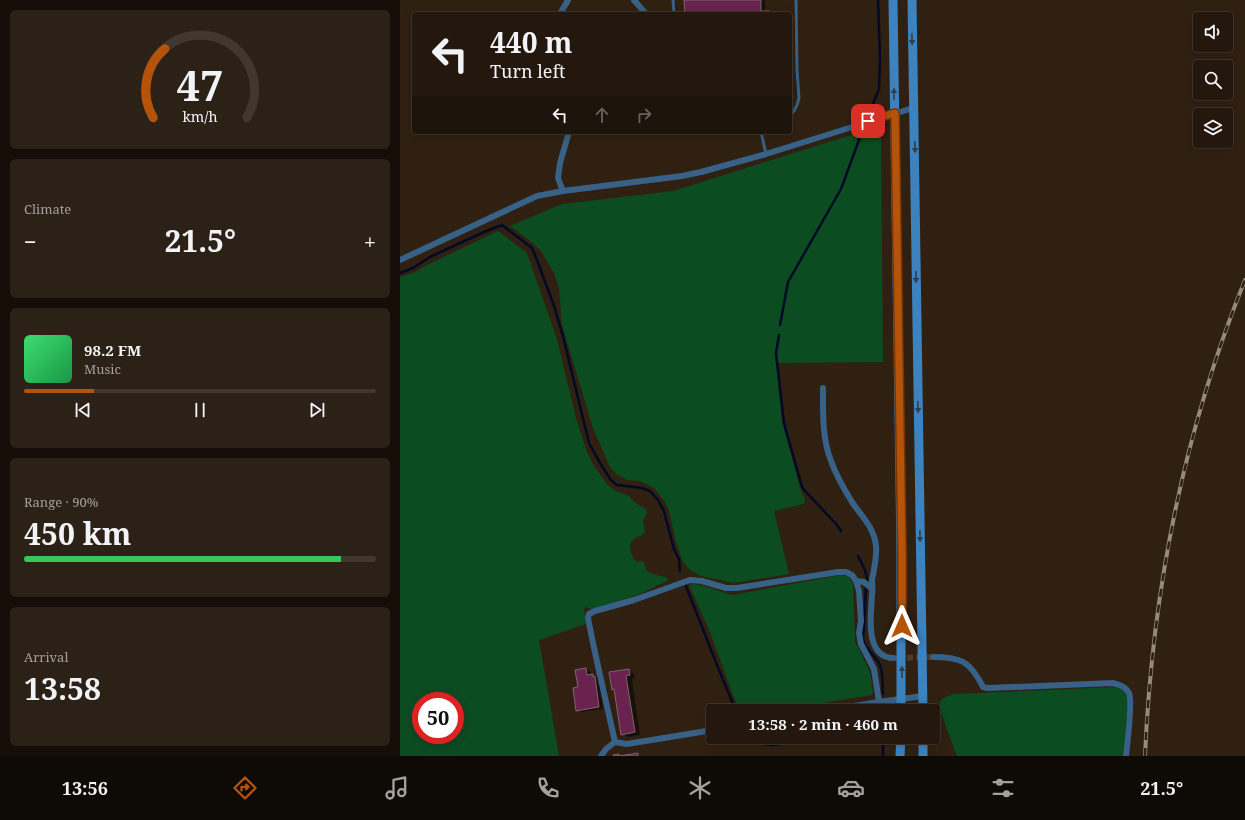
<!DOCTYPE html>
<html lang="en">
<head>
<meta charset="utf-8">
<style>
  :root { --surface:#24180e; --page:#2c2117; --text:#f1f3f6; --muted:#a3a09e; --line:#41372e; --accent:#b45309 }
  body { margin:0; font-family:"Noto Serif",serif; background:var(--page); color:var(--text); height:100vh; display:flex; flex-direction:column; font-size:15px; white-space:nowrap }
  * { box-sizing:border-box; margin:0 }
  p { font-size:13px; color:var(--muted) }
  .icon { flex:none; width:22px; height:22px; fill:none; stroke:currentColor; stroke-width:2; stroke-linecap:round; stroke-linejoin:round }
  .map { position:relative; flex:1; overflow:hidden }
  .details { display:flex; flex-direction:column; gap:10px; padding:10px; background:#140d08; width:400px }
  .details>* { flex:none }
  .banner { position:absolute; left:12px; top:12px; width:380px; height:122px; border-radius:4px; box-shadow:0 2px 10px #0003,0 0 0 1px var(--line); background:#24180e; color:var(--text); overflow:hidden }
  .tools { position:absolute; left:793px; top:12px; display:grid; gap:8px }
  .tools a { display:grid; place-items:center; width:40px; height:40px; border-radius:4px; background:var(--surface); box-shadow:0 2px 10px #0003,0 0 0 1px var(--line); font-size:20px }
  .speed { position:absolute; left:12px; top:692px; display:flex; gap:8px; font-size:20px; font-weight:700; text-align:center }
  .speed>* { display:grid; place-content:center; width:52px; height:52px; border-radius:50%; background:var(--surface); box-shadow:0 2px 10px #0003,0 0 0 1px var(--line); line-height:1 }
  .speed .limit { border:6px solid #d22; background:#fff; color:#111 }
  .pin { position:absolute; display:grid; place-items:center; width:34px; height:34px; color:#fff; margin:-17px; border-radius:8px; box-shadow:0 2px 6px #0006 }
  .me { position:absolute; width:44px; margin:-22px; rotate:0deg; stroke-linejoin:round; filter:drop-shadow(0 0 3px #0008) }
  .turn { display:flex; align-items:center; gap:14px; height:84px; padding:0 12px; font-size:18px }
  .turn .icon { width:52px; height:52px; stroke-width:2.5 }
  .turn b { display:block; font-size:28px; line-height:34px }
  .lanes { display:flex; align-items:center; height:38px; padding:0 12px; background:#0003; justify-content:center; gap:20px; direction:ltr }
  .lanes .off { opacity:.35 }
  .big { font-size:30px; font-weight:700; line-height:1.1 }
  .details .card { flex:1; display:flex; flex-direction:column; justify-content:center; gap:6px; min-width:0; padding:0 14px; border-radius:6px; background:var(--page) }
  .details .dial { align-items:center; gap:0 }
  .dial svg { height:104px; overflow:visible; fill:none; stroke:var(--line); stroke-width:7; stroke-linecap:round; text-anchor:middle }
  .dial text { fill:var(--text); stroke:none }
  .song { display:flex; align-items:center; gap:12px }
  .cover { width:48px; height:48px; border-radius:6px; background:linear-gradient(135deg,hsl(140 70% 55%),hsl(140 70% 35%)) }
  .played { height:4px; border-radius:2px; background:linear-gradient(90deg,var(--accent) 20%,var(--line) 20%) }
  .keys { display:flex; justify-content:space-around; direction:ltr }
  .heat { display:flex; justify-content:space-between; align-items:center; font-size:22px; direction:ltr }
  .charge { height:6px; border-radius:3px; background:linear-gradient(90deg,#34c759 90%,var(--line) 0) }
  .trip { position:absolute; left:306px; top:704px; width:234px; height:40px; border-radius:4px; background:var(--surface); box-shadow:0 2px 10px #0003,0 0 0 1px var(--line); font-weight:700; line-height:40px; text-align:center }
  .dock { display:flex; height:64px; justify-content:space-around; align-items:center; background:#0e0a06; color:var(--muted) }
  .dock .icon { width:28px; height:28px }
  .dock .active { color:var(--accent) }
  .dock b { font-size:18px; color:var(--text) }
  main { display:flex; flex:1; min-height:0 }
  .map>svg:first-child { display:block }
</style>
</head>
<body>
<main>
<section class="details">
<div class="card dial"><svg viewBox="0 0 100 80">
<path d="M14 69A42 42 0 1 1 86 69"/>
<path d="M14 69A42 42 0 0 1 23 16" stroke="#b45309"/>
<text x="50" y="56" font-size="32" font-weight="700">47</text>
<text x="50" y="72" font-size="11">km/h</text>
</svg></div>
<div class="card"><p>Climate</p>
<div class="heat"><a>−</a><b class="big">21.5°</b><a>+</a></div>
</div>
<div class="card">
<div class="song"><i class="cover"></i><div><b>98.2 FM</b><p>Music</p></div></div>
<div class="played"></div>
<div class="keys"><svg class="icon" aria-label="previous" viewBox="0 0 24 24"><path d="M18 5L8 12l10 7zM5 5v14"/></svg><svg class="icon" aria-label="pause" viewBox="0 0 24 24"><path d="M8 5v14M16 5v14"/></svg><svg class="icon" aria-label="next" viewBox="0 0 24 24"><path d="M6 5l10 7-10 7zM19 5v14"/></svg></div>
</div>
<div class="card"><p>Range · 90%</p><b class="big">450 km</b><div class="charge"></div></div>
<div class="card"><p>Arrival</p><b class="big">13:58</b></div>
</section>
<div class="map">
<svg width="845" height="756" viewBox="0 0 845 756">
  <rect width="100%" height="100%" fill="#302012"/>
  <!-- green -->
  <path fill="#0c4c21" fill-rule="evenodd" d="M 467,130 L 472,130 L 481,138 L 483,362 L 376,363 L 382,422 L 401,491 L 405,500 L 404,504 L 374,511 L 389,574 L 334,583 L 301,576 L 290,570 L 283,562 L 275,539 L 269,511 L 265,502 L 254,488 L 240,481 L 228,480 L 217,475 L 209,465 L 193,428 L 162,325 L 159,288 L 154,273 L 141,251 L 128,239 L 110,226 L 162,204 L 273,191 Z
    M 98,231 L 127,253 L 157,339 L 176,418 L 187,452 L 194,466 L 207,484 L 214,490 L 229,496 L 234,502 L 246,509 L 247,513 L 243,520 L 245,532 C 242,536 238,536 234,539 C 227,544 231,557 237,562 L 240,561 L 244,562 L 246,570 C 251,574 260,576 266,577 L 269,580 L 240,594 L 194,609 L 189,609 L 187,607 L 184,608 L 186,624 L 139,640 L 159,756 L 0,756 L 0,277 L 15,272 L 27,265 ZM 21,701 L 55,701 L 55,735 L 21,735 Z
    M 441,575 L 449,577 L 453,584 L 455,641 L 470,672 L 473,691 L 472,695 L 375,711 L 339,711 L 310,632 L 289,585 L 295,584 L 304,586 L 332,595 Z
    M 716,687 C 724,689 726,693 728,700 L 723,756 L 557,756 L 538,705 L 542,699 L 553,694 Z"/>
  <!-- shadow -->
  <path fill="#0007" d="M 285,0 L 365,0 L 365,12 L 380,14 L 286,14 Z
    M 186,669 L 190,672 L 191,675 L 193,675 L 197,677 L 199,680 L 203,709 L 181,712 L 177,710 L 179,688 L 176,671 Z
    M 228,670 L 234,673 L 235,678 L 232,679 L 240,735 L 228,737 L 222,734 L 216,691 L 213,689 Z"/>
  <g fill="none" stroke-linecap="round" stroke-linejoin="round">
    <!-- stream -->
    <path stroke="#000926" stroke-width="2.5" d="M 470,111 L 479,89 L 480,58 L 478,0
      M 0,273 L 13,268 L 30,257 L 84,232 L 102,225 L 132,248 L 137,260 L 154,306 L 163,336 L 189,443 L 200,463 L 211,480 L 217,485 L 242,488 L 250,491 L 258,500 L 264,511 L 266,519 L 274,549 L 279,559 L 280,571
      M 380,325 L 388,282 L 441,189 L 463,129
      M 379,335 L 376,353 L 384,423 L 402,487 L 406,492 L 437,525 L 441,531
      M 458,556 C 462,564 467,571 467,580
      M 286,586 L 317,665 L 336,711
      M 466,588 L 463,640 C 466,649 474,655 479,663 C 484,672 482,684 483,694
      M 483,707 L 483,711
      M 351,737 L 363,744 L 372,745 L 447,737 L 457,737
      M 483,737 L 483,756"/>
  </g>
  <!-- building -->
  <path fill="#69234e" stroke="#7c6571" d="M 284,0 L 361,0 L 361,11 L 370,11 L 370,13 L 379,13 L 379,14 L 285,14 Z
    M 186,668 L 187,675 L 193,674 L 193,677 L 195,676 L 199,707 L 176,711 L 173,688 L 178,687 L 175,670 Z
    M 229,669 L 230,675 L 226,676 L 235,732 L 221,735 L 214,689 L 212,690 L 209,672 Z
    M 238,753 L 238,756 L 213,756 L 213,755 L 219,754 L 219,756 Z"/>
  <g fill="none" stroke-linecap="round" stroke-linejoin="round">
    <!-- street-tunnel -->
    <path stroke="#4a3b2e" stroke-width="6" stroke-dasharray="6 3" stroke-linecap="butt" d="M 498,658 L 533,657"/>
    <!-- lane -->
    <path stroke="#376186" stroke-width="3" d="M 273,0 L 274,14
      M 390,115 L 394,111 L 397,105 L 399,98 L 397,70 L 396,0
      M 361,132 L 366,154"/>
    <!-- street -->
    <path stroke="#376186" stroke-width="6" d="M 234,0 L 246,14
      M 160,14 L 168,0
      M 163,191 L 158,178 L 160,163 L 169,132
      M 0,260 L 137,196 L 163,191 L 282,176 L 301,172 L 366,154 L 513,108
      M 423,388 C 423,412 422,438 431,461 C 436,475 444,489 452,502 C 462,517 474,527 476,546 C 477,557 474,569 472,580 C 472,584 473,590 472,595 C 471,614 464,658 494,658
      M 456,581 L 464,582 L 472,589
      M 533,657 C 561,657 570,661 583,687 L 588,688 L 713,683 C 720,685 725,686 729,693 C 733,702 727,744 726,756
      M 423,711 L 479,702 L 523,696
      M 215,742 C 206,701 196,660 188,618 L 189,614 L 195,611 L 234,600 L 290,580 L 302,581 L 326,588 L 337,588 L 438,572 L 446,572 L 452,575 L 456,581 L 459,591 L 461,621 L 459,633 L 461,644 L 474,669 L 479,702
      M 201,756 L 206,749 L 215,742 L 227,744 L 313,730"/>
    <!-- secondary -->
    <path stroke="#3c82bf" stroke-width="9" d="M 493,0 L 501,553 L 501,711
      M 512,0 L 523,711
      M 523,737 L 523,756
      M 500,756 L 501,737"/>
    <!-- rail casing -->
    <g stroke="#96897e" stroke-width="4">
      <path id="rail" d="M 745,756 C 752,594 784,431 845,280"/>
    </g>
    <!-- rail -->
    <use href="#rail" stroke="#302012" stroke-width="2.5" stroke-dasharray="8" stroke-linecap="butt"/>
  </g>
  <!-- one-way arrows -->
  <defs><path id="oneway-solid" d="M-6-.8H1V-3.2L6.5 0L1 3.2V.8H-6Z"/></defs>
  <g fill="#343d46">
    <use href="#oneway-solid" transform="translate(512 39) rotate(89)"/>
    <use href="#oneway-solid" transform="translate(494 94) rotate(-91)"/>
    <use href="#oneway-solid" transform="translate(515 147) rotate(88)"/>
    <use href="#oneway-solid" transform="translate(516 277) rotate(89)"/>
    <use href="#oneway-solid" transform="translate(518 407) rotate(89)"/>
    <use href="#oneway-solid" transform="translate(520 536) rotate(89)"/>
    <use href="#oneway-solid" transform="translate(502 672) rotate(-90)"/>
  </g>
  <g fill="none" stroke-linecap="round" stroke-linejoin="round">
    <!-- route casing -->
    <g stroke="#753606" stroke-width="10">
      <path id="route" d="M 468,121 L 495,113 L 502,553 L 502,626"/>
    </g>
    <!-- route -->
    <use href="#route" stroke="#b45309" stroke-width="7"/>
  </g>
</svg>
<div class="tools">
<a><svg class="icon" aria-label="sound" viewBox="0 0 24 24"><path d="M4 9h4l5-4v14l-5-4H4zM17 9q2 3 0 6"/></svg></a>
<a><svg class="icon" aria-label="search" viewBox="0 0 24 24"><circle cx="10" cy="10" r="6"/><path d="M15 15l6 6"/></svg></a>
<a><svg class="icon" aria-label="layers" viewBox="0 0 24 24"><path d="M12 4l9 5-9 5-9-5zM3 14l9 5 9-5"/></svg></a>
</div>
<div class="speed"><div class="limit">50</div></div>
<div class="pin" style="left:468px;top:121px;background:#d93025"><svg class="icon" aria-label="arrive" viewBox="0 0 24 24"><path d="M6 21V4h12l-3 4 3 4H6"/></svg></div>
<svg class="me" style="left:502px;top:626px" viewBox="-20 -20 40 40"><path d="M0-17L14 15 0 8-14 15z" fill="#b45309" stroke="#fff" stroke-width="4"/></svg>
<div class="trip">13:58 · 2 min · 460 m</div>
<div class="banner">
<div class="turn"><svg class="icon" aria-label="left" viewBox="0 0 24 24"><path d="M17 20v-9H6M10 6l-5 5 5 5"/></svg><div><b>440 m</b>Turn left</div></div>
<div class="lanes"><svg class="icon" aria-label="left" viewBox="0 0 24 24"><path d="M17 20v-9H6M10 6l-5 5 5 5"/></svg><svg class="icon off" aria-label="ahead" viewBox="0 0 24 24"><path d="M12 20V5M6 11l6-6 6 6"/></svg><svg class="icon off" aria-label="right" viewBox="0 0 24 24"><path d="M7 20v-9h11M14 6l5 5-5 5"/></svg></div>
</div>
</div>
</main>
<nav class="dock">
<b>13:56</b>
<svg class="icon active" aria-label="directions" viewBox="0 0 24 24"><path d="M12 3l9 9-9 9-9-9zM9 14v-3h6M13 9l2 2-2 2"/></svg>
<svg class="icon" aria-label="music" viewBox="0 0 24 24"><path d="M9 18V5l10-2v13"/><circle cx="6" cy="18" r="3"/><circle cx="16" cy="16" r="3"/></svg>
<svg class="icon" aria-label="phone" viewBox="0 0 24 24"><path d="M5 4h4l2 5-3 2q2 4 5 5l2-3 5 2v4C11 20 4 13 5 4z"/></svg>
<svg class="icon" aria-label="climate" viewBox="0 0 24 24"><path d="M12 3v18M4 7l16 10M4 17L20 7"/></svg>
<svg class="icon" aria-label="car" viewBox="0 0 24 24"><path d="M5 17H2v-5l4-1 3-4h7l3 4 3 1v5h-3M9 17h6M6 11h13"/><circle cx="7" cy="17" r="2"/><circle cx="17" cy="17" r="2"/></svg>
<svg class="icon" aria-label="filters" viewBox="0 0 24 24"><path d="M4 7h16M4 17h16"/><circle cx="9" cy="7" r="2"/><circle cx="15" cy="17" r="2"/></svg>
<b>21.5°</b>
</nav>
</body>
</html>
